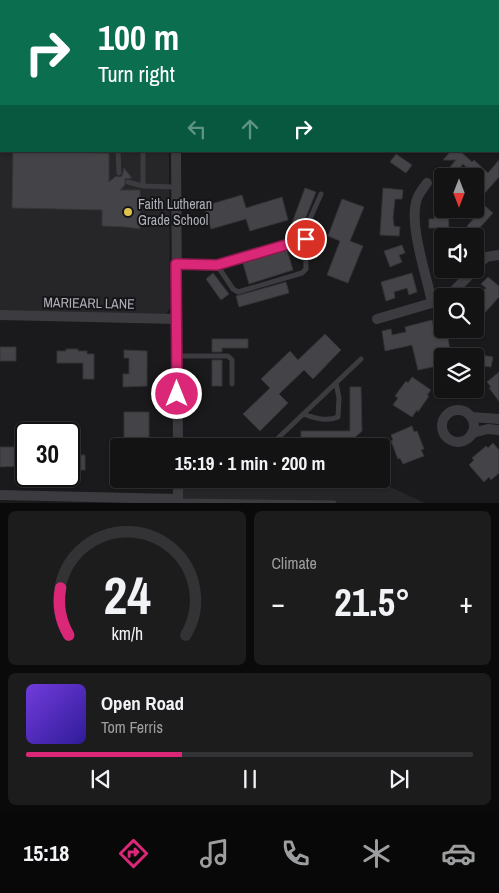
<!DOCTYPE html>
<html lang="en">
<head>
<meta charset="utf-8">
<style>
  :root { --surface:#141314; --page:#1d1c1d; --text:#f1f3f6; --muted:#9d9ea0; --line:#333234; --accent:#db2777 }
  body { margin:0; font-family:"Archivo Narrow",sans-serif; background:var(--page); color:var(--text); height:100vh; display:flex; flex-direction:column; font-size:19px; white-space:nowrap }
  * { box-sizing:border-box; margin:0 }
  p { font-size:16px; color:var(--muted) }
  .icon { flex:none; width:28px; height:28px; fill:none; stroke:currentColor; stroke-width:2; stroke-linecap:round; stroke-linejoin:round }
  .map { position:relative; height:503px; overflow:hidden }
  .panel { display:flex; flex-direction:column; gap:8px; padding:8px; background:#0b0a0b; flex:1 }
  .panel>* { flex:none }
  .guide { position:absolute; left:0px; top:0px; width:500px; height:152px; box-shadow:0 1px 4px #0004,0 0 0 1px var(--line); background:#0b6e4f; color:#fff; overflow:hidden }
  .needle { width:32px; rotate:180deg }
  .fabs { position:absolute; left:434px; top:168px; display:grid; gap:10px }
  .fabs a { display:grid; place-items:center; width:50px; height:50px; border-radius:5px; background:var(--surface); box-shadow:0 1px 4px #0004,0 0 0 1px var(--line); font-size:25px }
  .speed { position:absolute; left:15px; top:422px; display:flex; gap:10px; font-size:25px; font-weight:700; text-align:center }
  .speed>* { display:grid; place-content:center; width:65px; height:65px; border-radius:50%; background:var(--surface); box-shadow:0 1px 4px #0004,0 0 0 1px var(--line); line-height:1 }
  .speed .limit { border:2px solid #111; border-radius:8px; background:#fff; color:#111 }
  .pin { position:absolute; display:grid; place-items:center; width:42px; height:42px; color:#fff; margin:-21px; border:2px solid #fff; border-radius:50%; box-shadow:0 1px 5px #0007 }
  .me { position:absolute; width:55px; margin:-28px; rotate:0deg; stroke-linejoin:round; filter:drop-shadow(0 0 4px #0008) }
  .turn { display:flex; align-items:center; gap:18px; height:105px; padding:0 15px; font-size:22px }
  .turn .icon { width:65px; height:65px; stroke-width:2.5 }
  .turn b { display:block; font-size:35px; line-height:42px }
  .lanes { display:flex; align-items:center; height:48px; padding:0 15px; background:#0003; justify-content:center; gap:25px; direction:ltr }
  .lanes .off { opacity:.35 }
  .big { font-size:38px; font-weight:800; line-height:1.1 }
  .panel .card { flex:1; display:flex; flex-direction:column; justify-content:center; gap:8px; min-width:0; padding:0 18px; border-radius:8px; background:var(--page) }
  .panel .dial { align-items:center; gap:0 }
  .dial svg { height:130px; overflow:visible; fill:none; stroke:var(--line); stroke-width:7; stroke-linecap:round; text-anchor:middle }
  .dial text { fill:var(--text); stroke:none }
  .song { display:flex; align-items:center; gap:15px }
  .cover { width:60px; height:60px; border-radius:8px; background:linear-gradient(135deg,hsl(260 70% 55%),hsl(250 70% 35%)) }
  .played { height:5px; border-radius:2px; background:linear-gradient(90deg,var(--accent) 35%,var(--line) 35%) }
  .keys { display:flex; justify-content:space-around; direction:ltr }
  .heat { display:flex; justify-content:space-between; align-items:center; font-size:28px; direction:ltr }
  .panel .tiles { flex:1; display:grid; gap:8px; grid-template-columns:1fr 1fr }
  .card:last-child { grid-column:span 2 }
  .trip { position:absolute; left:110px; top:438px; width:280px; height:50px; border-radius:5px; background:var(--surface); box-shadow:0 1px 4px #0004,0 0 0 1px var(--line); font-weight:800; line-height:50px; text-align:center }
  .tab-bar { display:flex; height:80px; justify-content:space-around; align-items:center; background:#080808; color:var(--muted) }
  .tab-bar .icon { width:35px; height:35px }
  .tab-bar .selected { color:var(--accent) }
  .tab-bar b { font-size:22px; color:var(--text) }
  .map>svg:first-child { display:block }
</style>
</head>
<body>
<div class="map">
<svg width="499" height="503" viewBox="0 0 499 503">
  <rect width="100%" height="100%" fill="#1a191b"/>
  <!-- built -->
  <path fill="#262528" d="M 0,0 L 319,0 L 1,1 L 1,151 L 169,151 L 170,308 L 166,314 L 0,312 Z
    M 178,479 L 373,479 L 425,503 L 178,503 Z"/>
  <!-- building -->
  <path fill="#444448" stroke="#343437" d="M 13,151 L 109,153 L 109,182 L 116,176 L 119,177 L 122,176 L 124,168 L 132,178 L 125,179 L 125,185 L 120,190 L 140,190 L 140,229 L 125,227 L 102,226 L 102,210 L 12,208 Z
    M 451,151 L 460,151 L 472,162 L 474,160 L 488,173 L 499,160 L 499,177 L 475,204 L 475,181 L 478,178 L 463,164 L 454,175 L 448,169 L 456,160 L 443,160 Z
    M 396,154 L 412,165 L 406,173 L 390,162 Z
    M 305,188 L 316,192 L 302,227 L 292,223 Z
    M 383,188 L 403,190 L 402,199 L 395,199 L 393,218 L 394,226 L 400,227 L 399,236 L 380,235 Z
    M 242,195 L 246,208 L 282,197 L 288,220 L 250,231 L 246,219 L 211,229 L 204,206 Z
    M 342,199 L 364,207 L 350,241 L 363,246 L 348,283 L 327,275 L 340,241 L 328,236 Z
    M 485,206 L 493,213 L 475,233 L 467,226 Z
    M 434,211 L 448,211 L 449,228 L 429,228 L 429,219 L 434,219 Z
    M 402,245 L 405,253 L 399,255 L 402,262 L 390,267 L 384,251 Z
    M 287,250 L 293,270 L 249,284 L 243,263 Z
    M 213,273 L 229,294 L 221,300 L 206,279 Z
    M 412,273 L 417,292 L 409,295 L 407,288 L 394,292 L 395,298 L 386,301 L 381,282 Z
    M 488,277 L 499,286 L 499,297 L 482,316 L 475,310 L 475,298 L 478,301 L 478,296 L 486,288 L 481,284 Z
    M 286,282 L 289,293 L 239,307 L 236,296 Z
    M 432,320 L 433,325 L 442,324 L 442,329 L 458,329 L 460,336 L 448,338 L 450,350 L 466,352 L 465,356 L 442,356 L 442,365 L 418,370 L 412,345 L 385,351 L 382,331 L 391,329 L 392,335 L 406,332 L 405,327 Z
    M 325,334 L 341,350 L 313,379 L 304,370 L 279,394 L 288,403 L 260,431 L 243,414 L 270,388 L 261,379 L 290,351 L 298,360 Z
    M 212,339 L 248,339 L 248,348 L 222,348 L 222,352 L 212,352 Z
    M 0,347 L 16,347 L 16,361 L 0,361 Z
    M 66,349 L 78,349 L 78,351 L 87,351 L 87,354 L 94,354 L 94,379 L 83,379 L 83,363 L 57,363 L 57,351 L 66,351 Z
    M 124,350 L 147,351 L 147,386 L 123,387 L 123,374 L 129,374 L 129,358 L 124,358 Z
    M 475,354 L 493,357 L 491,367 L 475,365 Z
    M 212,360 L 222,360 L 222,386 L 212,386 Z
    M 499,372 L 499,401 L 489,388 L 491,387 L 487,382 Z
    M 412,377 L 431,390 L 427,395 L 429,396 L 418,412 L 417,410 L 412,417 L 393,405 L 398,398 L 395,396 L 406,381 L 408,383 Z
    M 350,387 L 361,387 L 362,431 L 351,441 L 301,441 L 301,431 L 350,431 Z
    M 124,412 L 149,412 L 149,444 L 124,443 Z
    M 412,426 L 414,432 L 417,431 L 424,449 L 421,450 L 424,456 L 403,464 L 400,458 L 398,459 L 391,441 L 393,440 L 391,435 Z
    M 493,443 L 499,450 L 499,473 L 491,480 L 489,477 L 484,482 L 469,465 L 474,460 L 472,458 L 486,446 L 488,448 Z
    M 0,447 L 23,447 L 23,466 L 0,467 Z
    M 69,455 L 85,455 L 85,470 L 72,470 L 72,468 L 69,468 Z"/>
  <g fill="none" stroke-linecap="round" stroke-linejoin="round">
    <!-- lane -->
    <path stroke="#3b3b40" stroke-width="5" d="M 0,97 L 1,96
      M 0,123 L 1,123
      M 118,151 L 119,173
      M 128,182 L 143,186 L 143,151
      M 143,186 L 176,187
      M 177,265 L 217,265 L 306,239
      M 217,265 L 233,289 L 238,292 L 302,273 L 306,269 L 305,230 L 321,194
      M 178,356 L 228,356 L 232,360 L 232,384
      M 303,414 C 314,418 327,422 338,417 L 339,398 L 336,383
      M 178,442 L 275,441 L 361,359
      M 178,501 L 334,503"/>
    <!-- street -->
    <path stroke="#3b3b40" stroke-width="10" d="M 175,0 L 176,1
      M 0,12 L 1,12
      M 176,151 L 178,446
      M 427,183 C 423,188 419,193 417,199 C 408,224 427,276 432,303
      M 475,268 L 486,257 L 499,255
      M 449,296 L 475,269
      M 0,315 L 177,319
      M 377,319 L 442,300
      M442 426a16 16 0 1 1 32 0a16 16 0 1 1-32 0Z
      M 472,417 L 499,419
      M 472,433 L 488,429 L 499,430
      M 178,479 L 178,503
      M 0,495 L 178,499"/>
  </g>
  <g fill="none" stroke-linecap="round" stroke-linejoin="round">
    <!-- route casing -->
    <g stroke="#8e194d" stroke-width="12">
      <path id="route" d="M 177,394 L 176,264 L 217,265 L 306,239"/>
    </g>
    <!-- route -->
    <use href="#route" stroke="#db2777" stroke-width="9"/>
  </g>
  <!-- markers -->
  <circle fill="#dfc24e" stroke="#151416" stroke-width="2" cx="128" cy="212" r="5"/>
  <g text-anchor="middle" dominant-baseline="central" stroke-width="4" stroke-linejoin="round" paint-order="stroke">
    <!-- poi labels -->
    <g font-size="14" fill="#adafb9" stroke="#151416" text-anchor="start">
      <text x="138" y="204">Faith Lutheran<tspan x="138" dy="16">Grade School</tspan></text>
    </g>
    <!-- street labels -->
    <g font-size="14" fill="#adafb9" stroke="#151416">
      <text transform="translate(89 303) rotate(1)">MARIEARL LANE</text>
    </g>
  </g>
</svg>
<div class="fabs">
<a><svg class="needle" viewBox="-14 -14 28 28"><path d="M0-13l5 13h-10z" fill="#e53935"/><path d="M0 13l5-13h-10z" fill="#9d9ea0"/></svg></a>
<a><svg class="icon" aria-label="sound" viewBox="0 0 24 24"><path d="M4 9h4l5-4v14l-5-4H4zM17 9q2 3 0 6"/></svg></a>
<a><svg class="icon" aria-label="search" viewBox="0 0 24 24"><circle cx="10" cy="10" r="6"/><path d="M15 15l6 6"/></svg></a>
<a><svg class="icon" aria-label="layers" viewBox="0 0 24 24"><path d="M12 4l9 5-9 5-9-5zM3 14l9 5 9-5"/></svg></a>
</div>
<div class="speed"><div class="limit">30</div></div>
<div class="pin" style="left:306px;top:239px;background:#d93025"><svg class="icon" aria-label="arrive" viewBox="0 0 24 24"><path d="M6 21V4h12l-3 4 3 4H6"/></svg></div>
<svg class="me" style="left:177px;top:394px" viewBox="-20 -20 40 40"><circle r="17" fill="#db2777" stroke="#fff" stroke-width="3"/><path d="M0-11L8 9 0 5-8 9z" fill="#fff"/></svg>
<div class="trip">15:19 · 1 min · 200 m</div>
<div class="guide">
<div class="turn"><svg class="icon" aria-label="right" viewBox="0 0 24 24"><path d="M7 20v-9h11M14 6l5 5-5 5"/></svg><div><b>100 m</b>Turn right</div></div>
<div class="lanes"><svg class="icon off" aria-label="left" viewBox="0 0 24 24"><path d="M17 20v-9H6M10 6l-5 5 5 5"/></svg><svg class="icon off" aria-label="ahead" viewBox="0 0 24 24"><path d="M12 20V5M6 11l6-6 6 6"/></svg><svg class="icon" aria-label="right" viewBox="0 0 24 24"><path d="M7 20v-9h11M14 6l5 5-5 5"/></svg></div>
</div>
</div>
<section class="panel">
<div class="tiles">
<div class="card dial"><svg viewBox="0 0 100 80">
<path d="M14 69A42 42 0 1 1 86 69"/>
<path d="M14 69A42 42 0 0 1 9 40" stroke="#db2777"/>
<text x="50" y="56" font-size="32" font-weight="700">24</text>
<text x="50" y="72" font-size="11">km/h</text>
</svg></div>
<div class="card"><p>Climate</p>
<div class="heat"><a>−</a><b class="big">21.5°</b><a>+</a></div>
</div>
<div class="card">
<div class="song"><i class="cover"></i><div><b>Open Road</b><p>Tom Ferris</p></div></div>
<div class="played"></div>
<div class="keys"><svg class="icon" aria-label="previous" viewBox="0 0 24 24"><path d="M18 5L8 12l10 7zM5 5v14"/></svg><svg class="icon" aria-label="pause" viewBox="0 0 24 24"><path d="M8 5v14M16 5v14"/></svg><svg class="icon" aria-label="next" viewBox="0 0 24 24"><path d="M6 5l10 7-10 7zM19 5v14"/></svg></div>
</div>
</div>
</section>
<nav class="tab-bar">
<b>15:18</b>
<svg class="icon selected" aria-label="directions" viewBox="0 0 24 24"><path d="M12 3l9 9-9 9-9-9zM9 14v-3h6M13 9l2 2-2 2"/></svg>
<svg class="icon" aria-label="music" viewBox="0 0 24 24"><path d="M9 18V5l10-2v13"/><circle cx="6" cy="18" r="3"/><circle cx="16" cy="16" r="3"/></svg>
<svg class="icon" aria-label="phone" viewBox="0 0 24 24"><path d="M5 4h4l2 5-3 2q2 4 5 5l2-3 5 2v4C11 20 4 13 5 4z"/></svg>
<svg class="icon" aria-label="climate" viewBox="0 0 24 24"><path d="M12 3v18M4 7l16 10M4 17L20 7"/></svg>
<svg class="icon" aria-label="car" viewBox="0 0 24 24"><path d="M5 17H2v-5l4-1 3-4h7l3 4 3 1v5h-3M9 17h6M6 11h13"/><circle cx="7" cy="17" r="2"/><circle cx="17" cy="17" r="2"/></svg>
</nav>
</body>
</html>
